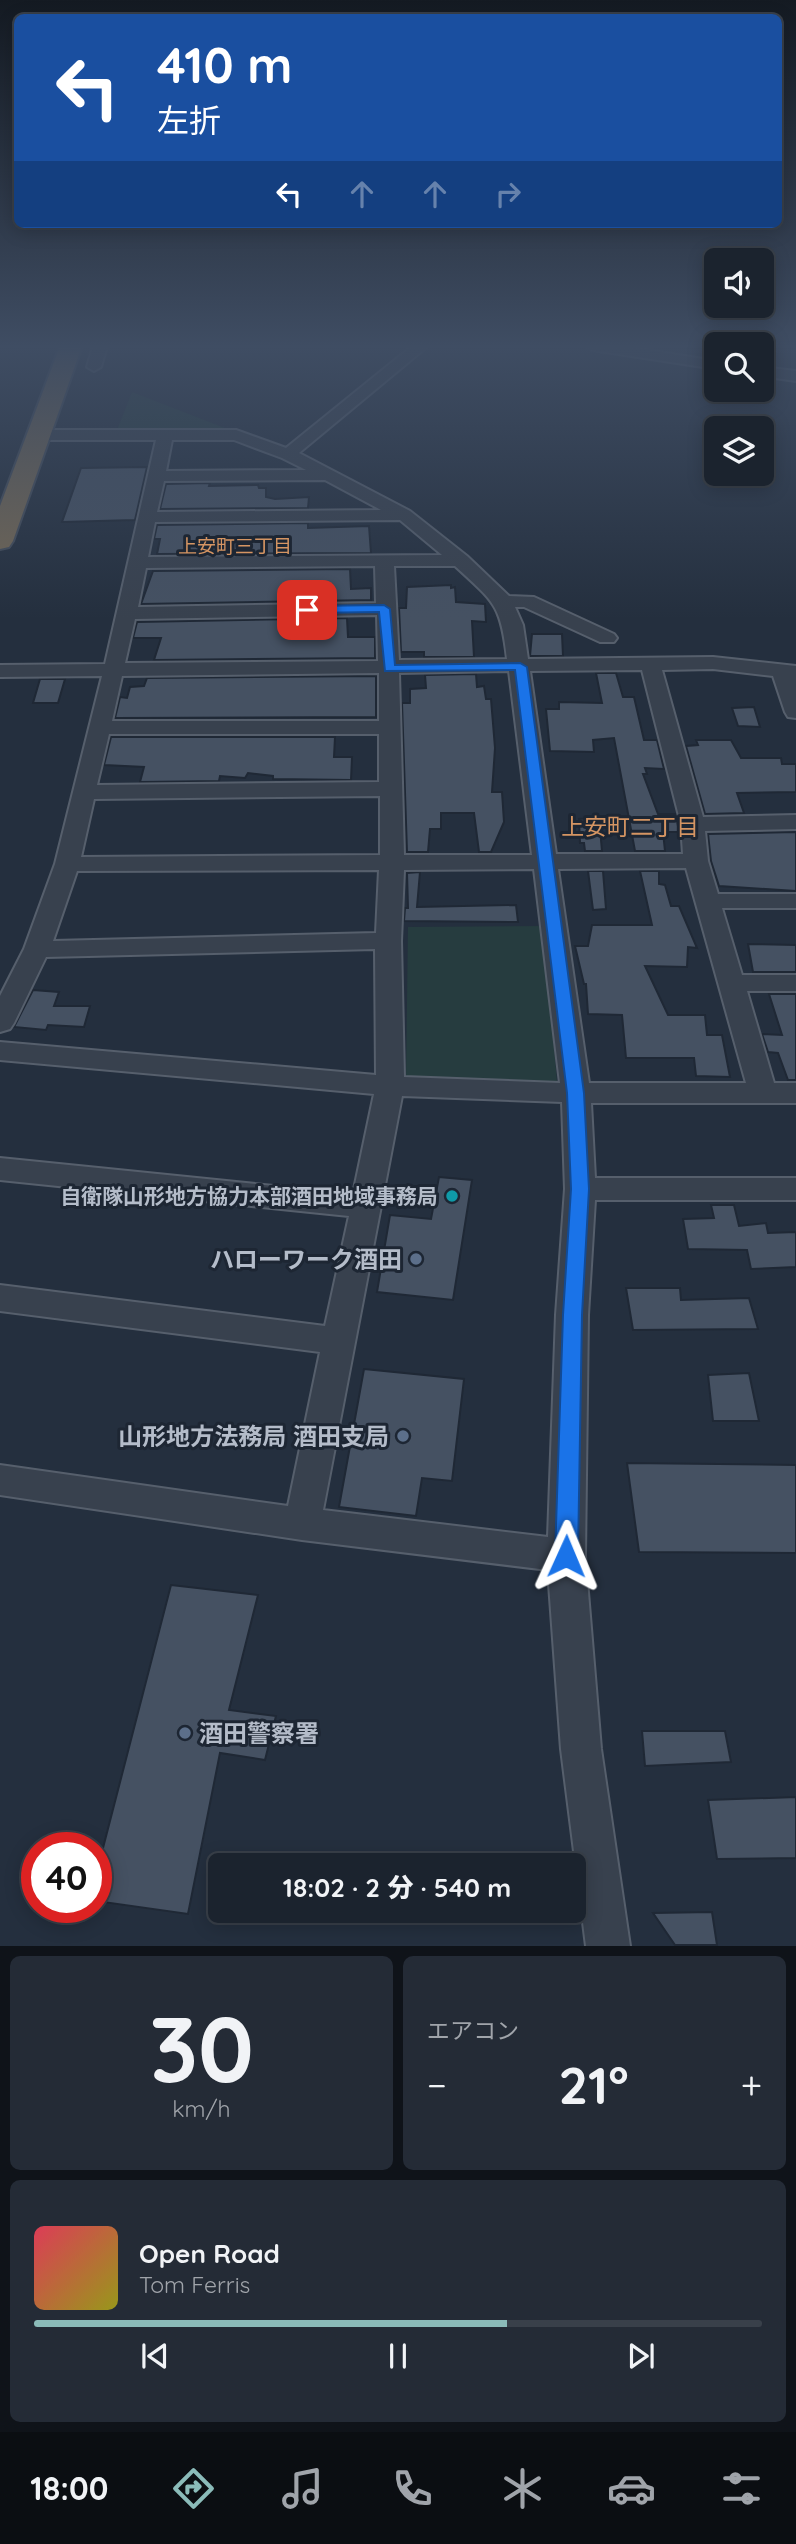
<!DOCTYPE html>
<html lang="ja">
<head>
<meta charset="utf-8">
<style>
  :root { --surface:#1b232e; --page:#242b36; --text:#f1f3f6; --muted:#a0a4aa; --line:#39404a; --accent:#8bbbb9 }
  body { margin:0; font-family:Quicksand,"Noto Sans JP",sans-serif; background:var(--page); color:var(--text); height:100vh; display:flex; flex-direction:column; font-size:26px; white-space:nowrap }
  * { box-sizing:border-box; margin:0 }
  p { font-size:23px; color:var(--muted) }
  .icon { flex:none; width:38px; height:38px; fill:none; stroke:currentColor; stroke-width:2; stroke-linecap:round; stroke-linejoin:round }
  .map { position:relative; height:1946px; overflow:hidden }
  .panel { display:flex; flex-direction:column; gap:10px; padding:10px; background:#0f1319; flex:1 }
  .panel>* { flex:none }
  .banner { position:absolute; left:14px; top:14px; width:768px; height:214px; border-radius:10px; box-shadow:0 4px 18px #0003,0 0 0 2px var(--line); background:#1a4fa0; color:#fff; overflow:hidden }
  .controls { position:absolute; left:704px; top:248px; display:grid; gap:14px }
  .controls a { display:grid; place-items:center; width:70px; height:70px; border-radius:10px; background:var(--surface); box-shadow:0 4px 18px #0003,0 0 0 2px var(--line); font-size:35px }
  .speed { position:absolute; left:21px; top:1832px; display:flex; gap:14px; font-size:35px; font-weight:700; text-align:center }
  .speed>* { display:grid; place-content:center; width:91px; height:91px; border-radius:50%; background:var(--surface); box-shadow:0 4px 18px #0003,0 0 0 2px var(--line); line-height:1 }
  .speed .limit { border:10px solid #d22; background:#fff; color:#111 }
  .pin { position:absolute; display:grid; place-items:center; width:60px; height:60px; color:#fff; margin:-30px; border-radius:14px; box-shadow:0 4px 10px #0006 }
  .me { position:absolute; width:77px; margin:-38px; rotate:1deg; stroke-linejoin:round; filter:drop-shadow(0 0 5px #0008) }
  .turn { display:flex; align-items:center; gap:24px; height:147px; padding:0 28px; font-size:32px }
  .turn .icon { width:91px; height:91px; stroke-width:2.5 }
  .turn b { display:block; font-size:49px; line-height:60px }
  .lanes { display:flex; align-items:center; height:66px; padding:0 28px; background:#0003; justify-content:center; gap:35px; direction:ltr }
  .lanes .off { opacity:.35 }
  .big { font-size:52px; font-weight:800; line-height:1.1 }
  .panel .widget { flex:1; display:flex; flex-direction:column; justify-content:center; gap:10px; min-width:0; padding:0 24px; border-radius:10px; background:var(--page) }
  .panel .dial { align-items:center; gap:0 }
  .dial b { font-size:91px; line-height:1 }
  .song { display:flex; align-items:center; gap:21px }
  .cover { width:84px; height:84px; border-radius:10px; background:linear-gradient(135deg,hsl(350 70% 55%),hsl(60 70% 35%)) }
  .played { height:7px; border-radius:4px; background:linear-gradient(90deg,var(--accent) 65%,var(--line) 65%) }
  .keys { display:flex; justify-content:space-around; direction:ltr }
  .heat { display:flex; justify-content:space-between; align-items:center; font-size:38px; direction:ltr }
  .panel .tiles { flex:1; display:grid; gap:10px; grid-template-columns:1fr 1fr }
  .widget:last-child { grid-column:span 2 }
  .trip { position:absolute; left:208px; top:1853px; width:378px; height:70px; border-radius:10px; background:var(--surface); box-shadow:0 4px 18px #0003,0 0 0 2px var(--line); font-weight:800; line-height:70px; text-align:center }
  .tab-bar { display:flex; height:112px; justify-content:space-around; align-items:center; background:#0b0e12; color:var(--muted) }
  .tab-bar .icon { width:49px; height:49px }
  .tab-bar .current { color:var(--accent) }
  .tab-bar b { font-size:32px; color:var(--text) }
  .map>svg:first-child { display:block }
</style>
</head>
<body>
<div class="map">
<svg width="796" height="1946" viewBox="0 0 796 1946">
  <rect width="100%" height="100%" fill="#242f3e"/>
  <!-- green -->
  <path fill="#263c3f" d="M 132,392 L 230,430 L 117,430 Z
    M 544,926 L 557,1082 L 406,1077 L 408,927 Z"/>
  <!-- building -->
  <path fill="#455162" stroke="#1f2835" stroke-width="2" d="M 147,467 L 135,520 L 62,522 L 81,468 Z
    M 210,483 L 209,486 L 258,485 L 259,488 L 266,488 L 266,497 L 275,499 L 309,497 L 308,508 L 160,509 L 166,484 Z
    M 308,523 L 308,528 L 369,526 L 371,553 L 157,554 L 160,539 L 154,539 L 157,525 Z
    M 350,569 L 351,589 L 371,588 L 371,600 L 141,604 L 153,571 Z
    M 451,585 L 451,588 L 455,587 L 456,602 L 485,604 L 486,622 L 472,621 L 474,657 L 424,657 L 424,652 L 401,652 L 399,608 L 406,608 L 407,587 Z
    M 347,618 L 348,637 L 375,637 L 375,658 L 154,660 L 161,638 L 133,638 L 137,622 Z
    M 532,634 L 562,634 L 563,656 L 530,656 Z
    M 596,673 L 616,673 L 623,697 L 634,697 L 644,740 L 657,740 L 664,769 L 645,768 L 647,774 L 643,774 L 658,814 L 676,814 L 679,832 L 663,832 L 665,851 L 635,851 L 614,738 L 593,740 L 594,752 L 550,751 L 546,709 L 559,709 L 559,702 L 602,703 Z
    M 476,674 L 477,687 L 484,686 L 486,699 L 491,699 L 495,748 L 492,792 L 502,792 L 504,822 L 491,852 L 479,852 L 474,813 L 441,813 L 441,829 L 430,829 L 428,852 L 407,852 L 402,703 L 410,703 L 410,689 L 426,688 L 425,675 Z
    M 376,676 L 376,717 L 115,718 L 120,697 L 127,698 L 130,687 L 144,686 L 147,678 Z
    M 40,679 L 65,679 L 58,703 L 33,703 Z
    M 754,707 L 760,727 L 738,726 L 732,708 Z
    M 111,737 L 335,737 L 334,757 L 352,757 L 351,780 L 273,779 L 273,776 L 248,773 L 245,778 L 220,776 L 219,781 L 140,782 L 144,767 L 104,765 Z
    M 696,740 L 731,740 L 741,758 L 781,758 L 782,764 L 796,764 L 796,792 L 737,793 L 744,813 L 705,814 L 686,746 L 698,745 Z
    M 599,818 L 602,851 L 585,851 L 584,843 L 580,843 L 579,819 Z
    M 796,832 L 796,891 L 719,886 L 711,861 L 708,834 Z
    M 588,871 L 603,871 L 606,909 L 593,910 Z
    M 640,871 L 659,871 L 659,884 L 665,885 L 671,906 L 679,906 L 697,948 L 688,947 L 687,967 L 645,966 L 668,1015 L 705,1015 L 707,1035 L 722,1035 L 730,1077 L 696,1076 L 694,1058 L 626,1058 L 622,1015 L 588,1014 L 586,984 L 584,984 L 575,946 L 588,946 L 592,925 L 652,925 Z
    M 420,872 L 417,907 L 516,905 L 518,922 L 404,921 L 405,908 L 408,908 L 407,873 Z
    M 748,944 L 796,945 L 796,972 L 753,972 Z
    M 33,990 L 59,992 L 54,1006 L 90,1006 L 84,1027 L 48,1025 L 46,1030 L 14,1027 Z
    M 769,994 L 796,994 L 796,1080 L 788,1080 L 778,1053 L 768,1052 L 762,1034 L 782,1035 Z
    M 439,1177 L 472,1180 L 453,1300 L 377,1292 L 390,1215 L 431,1219 Z
    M 711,1205 L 734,1205 L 739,1226 L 766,1223 L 768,1233 L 796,1232 L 796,1267 L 751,1269 L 747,1250 L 688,1249 L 683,1219 L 714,1218 Z
    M 626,1288 L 680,1288 L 681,1300 L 749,1298 L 758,1329 L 633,1330 Z
    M 364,1369 L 464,1379 L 452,1481 L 422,1478 L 416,1516 L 339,1507 Z
    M 749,1373 L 759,1421 L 713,1421 L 708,1375 Z
    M 627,1463 L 796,1465 L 796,1553 L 639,1552 Z
    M 171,1585 L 258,1595 L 229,1710 L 276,1716 L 265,1760 L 220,1753 L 188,1914 L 96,1901 L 96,1875 Z
    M 642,1731 L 725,1731 L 731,1762 L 645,1766 Z
    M 796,1797 L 796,1858 L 717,1859 L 708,1800 Z
    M 712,1912 L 717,1945 L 675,1945 L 653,1913 Z"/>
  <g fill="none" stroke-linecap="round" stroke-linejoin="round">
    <!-- minor casing -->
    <g stroke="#565f6c" stroke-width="4">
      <path id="minor" d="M 93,346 L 107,346 L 101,367 L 94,371 L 87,367 Z
        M 412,346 L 428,346 L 299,453 L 410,511 L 467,556 L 509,596 L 534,597 L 614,634 L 617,638 L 614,642 L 600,642 L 524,607 L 515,607 L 523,625 L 528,659 L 713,657 L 796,666 L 796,718 L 788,717 L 785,712 L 773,676 L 713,669 L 662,670 L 703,817 L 796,815 L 796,829 L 705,831 L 708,861 L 718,894 L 796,894 L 796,908 L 722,908 L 742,975 L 796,975 L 796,991 L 747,991 L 774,1083 L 796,1083 L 796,1103 L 591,1103 L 595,1178 L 796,1178 L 796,1200 L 595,1200 L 588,1315 L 585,1556 L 601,1749 L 630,1946 L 586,1946 L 561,1749 L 548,1570 L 302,1540 L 0,1495 L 0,1465 L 288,1506 L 320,1352 L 0,1311 L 0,1285 L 325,1326 L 349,1216 L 0,1180 L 0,1158 L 353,1194 L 374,1094 L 0,1060 L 0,1042 L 376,1075 L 375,949 L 46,957 L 14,1023 L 10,1029 L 0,1032 L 0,996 L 24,949 L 55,864 L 102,676 L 0,677 L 0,665 L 105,664 L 156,440 L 39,440 L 31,435 L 39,430 L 236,430 L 286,448 ZM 172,440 L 234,440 L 282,458 L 306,470 L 166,471 ZM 325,480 L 381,510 L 157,512 L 164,481 ZM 400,520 L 442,555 L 148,557 L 155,522 ZM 375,566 L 376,603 L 138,607 L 146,568 ZM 394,566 L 455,566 C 494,602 501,604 507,659 L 399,660 ZM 377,615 L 378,661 L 125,663 L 135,619 ZM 642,670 L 681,824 L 683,854 L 556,854 L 530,671 ZM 509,671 L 532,855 L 404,855 L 399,673 ZM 379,673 L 379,721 L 112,721 L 122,676 ZM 109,734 L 379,734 L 379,782 L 97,785 ZM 380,796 L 380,855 L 81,857 L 94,799 ZM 686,868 L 746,1083 L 589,1083 L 558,869 ZM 534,869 L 560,1083 L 404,1077 L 401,941 L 404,870 ZM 379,870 L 376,933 L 53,941 L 77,871 ZM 402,1096 L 562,1102 L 565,1189 L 556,1315 L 548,1537 L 323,1510 Z
        M 585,346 L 622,346 L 716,361 L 716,369 L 592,350 Z
        M 761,367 L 796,371 L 796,381 L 761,376 Z"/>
    </g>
    <!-- highway casing -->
    <g stroke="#434c59" stroke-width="4">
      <path id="highway" d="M 60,346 L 82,346 L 13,541 L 9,547 L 0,549 L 0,506 Z"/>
    </g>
    <!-- minor -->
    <use href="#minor" fill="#38414e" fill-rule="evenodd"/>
    <!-- highway -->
    <use href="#highway" fill="#746855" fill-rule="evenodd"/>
  </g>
  <!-- sky -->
  <linearGradient id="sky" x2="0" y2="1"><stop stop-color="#141a22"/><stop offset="0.56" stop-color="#3f4d63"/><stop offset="1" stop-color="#3f4d63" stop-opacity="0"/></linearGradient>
  <rect width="796" height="619" fill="url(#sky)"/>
  <!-- route -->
  <path fill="#1a73e8" stroke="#114b97" stroke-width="2" d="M 384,605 L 390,609 L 395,665 L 520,663 L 527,667 L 584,1093 L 589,1189 L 582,1315 L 578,1556 L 574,1563 L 566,1566 L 558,1563 L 555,1556 L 563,1315 L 571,1189 L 567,1093 L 515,670 L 385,671 L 379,612 L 307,613 L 301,610 L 307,606 Z"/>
  <!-- markers -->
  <circle fill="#0f9aa8" stroke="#1d2633" stroke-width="2.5" cx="452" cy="1196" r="7"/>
  <g fill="#5c6f8a" stroke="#1d2633" stroke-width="2.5">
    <circle cx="416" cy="1259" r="7"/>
    <circle cx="403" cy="1436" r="7"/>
    <circle cx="185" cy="1733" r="7"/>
  </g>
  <g text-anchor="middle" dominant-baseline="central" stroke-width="6" stroke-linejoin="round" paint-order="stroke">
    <!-- far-neighbourhood labels -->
    <g font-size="19" fill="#d59563" stroke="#1d2633">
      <text x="235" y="546">上安町三丁目</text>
    </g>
    <!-- poi labels -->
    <g font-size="21" font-weight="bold" fill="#b4bcc9" stroke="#1d2633" text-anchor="end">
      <text x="438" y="1196">自衛隊山形地方協力本部酒田地域事務局</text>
    </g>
    <!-- neighbourhood labels -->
    <g font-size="23" fill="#d59563" stroke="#1d2633">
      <text x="630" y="826">上安町二丁目</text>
    </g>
    <!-- near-poi labels -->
    <g font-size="24" font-weight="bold" fill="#b4bcc9" stroke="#1d2633" text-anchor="end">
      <text x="402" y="1259">ハローワーク酒田</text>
      <text x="389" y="1436">山形地方法務局 酒田支局</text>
      <text x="199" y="1733" text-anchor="start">酒田警察署</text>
    </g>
  </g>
</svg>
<div class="controls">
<a><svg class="icon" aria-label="sound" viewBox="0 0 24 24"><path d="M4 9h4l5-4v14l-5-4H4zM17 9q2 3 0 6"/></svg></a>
<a><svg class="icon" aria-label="search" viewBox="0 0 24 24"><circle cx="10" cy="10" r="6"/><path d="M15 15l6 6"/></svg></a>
<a><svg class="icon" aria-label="layers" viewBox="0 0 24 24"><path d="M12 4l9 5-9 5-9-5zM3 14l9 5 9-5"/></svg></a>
</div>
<div class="speed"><div class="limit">40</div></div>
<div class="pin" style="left:307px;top:610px;background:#d93025"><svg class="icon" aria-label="arrive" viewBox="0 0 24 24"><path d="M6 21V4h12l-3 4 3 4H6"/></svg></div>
<svg class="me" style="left:566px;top:1556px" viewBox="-20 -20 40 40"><path d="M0-17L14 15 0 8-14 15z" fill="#1a73e8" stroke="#fff" stroke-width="4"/></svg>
<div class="trip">18:02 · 2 分 · 540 m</div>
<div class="banner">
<div class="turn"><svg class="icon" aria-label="left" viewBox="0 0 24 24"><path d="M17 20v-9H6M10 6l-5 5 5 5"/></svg><div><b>410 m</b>左折</div></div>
<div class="lanes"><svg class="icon" aria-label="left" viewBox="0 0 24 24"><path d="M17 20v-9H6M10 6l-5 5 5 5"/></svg><svg class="icon off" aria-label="ahead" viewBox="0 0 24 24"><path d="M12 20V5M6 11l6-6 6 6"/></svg><svg class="icon off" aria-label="ahead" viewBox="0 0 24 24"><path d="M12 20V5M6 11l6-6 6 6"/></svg><svg class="icon off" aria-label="right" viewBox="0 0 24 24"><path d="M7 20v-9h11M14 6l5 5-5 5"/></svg></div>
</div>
</div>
<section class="panel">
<div class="tiles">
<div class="widget dial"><b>30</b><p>km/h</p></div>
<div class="widget"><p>エアコン</p>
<div class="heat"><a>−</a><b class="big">21°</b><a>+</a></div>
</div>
<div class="widget">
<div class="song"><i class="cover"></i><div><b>Open Road</b><p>Tom Ferris</p></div></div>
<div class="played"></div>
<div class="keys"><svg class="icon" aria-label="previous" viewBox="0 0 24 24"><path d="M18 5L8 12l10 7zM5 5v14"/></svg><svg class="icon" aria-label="pause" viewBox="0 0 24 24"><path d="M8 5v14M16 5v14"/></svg><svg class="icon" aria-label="next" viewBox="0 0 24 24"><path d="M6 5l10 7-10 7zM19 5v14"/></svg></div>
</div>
</div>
</section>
<nav class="tab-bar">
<b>18:00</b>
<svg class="icon current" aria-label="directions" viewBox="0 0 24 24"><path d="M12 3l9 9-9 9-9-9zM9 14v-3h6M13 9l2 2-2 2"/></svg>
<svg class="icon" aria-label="music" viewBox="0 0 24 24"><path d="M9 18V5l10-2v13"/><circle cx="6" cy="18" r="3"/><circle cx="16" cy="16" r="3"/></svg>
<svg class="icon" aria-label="phone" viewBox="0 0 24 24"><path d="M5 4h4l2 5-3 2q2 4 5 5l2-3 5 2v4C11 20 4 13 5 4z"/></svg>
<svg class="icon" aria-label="climate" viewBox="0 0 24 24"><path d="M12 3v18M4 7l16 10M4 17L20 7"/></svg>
<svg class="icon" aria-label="car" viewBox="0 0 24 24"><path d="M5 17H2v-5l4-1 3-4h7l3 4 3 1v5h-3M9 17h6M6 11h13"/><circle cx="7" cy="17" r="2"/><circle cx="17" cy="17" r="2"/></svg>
<svg class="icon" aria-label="filters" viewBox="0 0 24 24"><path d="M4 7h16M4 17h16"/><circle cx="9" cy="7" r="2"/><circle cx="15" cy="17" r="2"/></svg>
</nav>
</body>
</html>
